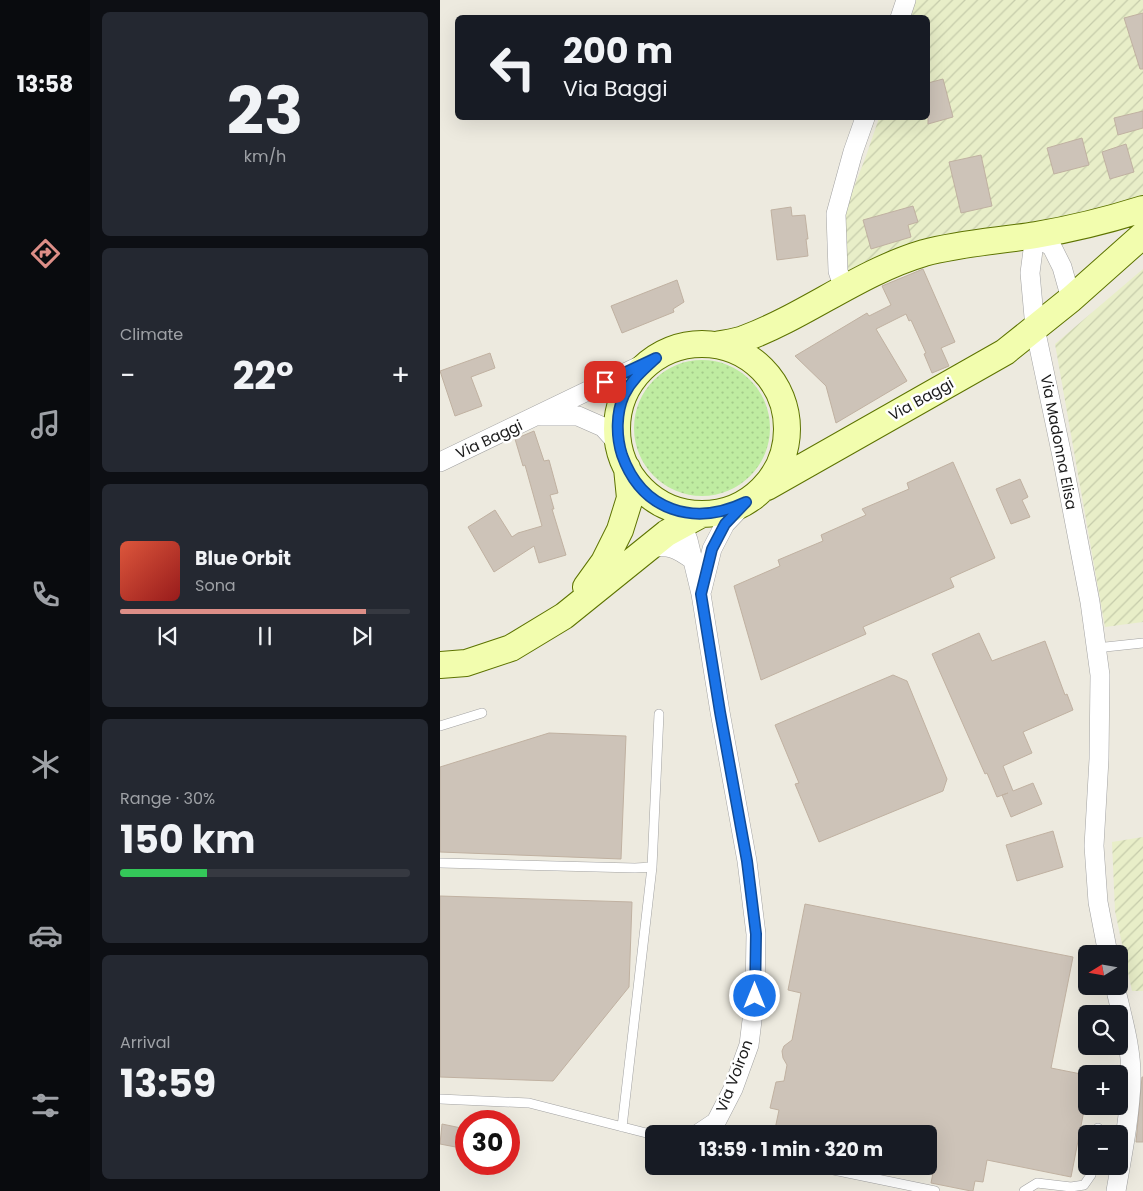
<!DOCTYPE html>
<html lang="en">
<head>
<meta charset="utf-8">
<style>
  :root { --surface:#171b24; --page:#242831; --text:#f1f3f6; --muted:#9ea1a6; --line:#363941; --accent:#dd8e87 }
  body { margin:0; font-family:Poppins,sans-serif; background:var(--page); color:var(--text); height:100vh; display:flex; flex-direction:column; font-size:19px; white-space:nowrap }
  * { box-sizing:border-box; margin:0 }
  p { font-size:16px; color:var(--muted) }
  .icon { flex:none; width:28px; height:28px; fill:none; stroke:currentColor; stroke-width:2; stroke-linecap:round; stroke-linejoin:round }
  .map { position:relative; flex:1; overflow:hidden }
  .side { display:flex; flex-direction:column; gap:12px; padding:12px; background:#0d0f14; width:350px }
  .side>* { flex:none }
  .guide { position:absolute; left:15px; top:15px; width:475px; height:105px; border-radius:8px; box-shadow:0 5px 20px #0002; background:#171b24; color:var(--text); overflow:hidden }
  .needle { width:32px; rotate:259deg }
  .tools { position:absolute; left:638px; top:945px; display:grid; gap:10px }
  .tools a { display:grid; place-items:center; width:50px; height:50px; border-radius:8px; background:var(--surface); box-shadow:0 5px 20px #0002; font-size:25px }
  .speed { position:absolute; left:15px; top:1110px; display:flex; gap:10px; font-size:25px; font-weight:700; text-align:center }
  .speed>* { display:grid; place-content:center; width:65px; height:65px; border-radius:50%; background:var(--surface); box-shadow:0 5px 20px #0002; line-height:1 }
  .speed .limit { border:8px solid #d22; background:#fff; color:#111 }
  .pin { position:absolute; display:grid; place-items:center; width:42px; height:42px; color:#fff; margin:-21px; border-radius:10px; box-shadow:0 2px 8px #0006 }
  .me { position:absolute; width:55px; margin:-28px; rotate:0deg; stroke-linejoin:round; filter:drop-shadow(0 0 4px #0008) }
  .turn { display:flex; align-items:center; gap:18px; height:105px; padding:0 25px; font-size:22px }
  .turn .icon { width:65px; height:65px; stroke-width:2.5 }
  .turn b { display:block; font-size:35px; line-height:42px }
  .big { font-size:38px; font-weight:700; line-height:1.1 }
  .side .card { flex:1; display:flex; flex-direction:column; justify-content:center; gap:8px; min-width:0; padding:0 18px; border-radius:8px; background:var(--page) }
  .side .dial { align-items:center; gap:0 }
  .dial b { font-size:65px; line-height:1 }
  .song { display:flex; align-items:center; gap:15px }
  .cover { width:60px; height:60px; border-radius:8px; background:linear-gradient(135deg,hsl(10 70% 55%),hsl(0 70% 35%)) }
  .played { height:5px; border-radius:2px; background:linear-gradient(90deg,var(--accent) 85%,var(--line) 85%) }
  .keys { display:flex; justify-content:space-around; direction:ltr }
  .heat { display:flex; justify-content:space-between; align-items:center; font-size:28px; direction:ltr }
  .charge { height:8px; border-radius:4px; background:linear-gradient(90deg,#34c759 30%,var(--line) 0) }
  .trip { position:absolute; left:205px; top:1125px; width:292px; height:50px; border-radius:8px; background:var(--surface); box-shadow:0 5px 20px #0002; font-weight:700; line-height:50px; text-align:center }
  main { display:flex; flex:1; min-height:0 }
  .tab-bar { display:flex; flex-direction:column; width:90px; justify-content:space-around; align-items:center; background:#090b0e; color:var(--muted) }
  .tab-bar .icon { width:35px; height:35px }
  .tab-bar .active { color:var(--accent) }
  .tab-bar b { font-size:22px; color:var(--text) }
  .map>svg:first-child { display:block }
</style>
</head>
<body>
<main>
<nav class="tab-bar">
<b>13:58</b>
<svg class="icon active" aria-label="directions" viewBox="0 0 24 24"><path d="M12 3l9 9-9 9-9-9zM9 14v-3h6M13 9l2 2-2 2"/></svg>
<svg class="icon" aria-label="music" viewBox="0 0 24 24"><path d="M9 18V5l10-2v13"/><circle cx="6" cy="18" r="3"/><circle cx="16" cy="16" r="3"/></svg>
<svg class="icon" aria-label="phone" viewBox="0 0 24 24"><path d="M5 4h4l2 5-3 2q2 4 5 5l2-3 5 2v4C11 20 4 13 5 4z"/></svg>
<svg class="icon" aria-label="climate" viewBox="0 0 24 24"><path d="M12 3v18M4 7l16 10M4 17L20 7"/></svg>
<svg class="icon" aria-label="car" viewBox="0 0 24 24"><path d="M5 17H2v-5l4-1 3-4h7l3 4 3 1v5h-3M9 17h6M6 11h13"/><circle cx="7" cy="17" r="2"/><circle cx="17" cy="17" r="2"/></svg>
<svg class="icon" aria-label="filters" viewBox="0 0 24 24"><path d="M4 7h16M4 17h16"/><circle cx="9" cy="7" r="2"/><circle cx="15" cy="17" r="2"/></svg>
</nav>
<section class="side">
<div class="card dial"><b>23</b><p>km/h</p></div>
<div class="card"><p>Climate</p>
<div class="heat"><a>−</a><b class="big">22°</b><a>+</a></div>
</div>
<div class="card">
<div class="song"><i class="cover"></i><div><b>Blue Orbit</b><p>Sona</p></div></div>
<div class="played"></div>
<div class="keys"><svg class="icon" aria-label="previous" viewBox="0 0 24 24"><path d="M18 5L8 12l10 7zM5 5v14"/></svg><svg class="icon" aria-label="pause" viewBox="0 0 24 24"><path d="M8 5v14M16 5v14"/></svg><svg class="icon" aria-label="next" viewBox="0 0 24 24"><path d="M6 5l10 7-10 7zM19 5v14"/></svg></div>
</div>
<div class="card"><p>Range · 30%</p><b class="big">150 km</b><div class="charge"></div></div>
<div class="card"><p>Arrival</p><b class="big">13:59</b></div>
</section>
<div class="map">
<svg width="703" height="1191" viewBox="0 0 703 1191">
  <defs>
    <pattern id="farmland-furrows" width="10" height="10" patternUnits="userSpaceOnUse" patternTransform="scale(1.25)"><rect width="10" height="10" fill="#e8eec8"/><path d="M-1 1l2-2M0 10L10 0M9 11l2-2" fill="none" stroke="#c6ccab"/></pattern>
    <pattern id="grass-dots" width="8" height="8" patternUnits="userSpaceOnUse" patternTransform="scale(1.25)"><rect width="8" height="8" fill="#bfeca1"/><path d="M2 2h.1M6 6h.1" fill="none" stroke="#a4ca8a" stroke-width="1.8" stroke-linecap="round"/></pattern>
  </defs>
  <rect width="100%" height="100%" fill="#edeadf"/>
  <!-- farmland -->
  <path fill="url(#farmland-furrows)" d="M 476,0 L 703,0 L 703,202 L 408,279 L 405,211 L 426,156 L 439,118 L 488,118 L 488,18 L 470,17 Z
    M 703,269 L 703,622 L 665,627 L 615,344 Z
    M 703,837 L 703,991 L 692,991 L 675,911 L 672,842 Z"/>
  <!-- grass -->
  <path fill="url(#grass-dots)" d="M194 428a68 68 0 1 1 136 0a68 68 0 1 1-136 0Z"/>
  <!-- building -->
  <path fill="#cdc3b8" stroke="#c0b1a1" d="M 703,13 L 703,69 L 700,69 L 684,18 Z
    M 503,79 L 513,117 L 488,124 L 488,83 Z
    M 703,111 L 703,128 L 678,135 L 674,118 Z
    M 642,138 L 649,165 L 614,174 L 607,148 Z
    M 686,144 L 694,172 L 670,179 L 662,152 Z
    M 541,155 L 552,206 L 521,213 L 509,162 Z
    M 473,206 L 478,222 L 468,225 L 471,237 L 431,249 L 423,220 Z
    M 351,207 L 352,216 L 365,215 L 368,239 L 366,239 L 368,256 L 337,260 L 331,210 Z
    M 483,269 L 515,342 L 501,348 L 509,366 L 492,373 L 484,354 L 486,353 L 471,320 L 469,321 L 466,314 L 436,329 L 467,381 L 396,423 L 386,386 L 355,356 L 427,313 L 429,316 L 451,305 L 442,286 Z
    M 237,280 L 244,302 L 233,309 L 234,312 L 182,333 L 171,306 Z
    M 50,353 L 55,368 L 31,377 L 42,406 L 15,416 L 0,371 Z
    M 94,431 L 104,461 L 109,460 L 118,493 L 110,495 L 114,509 L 112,509 L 126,555 L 99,563 L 94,546 L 54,572 L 28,527 L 55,510 L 72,537 L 78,533 L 102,526 L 85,465 L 83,466 L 75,439 Z
    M 513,462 L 555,558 L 510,578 L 514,587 L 423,627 L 426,634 L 321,680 L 294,586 L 340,566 L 338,560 L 383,541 L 381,535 L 426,515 L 422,509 L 469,489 L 467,483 Z
    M 580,479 L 588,497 L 582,500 L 590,517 L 571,524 L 556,489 Z
    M 539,633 L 552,661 L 605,641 L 625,695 L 627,694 L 633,710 L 583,732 L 592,753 L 563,766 L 573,791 L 593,783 L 602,804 L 571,817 L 562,795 L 568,793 L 557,797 L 547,773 L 545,774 L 492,654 Z
    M 453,675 L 467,681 L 507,779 L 503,791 L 379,842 L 355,784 L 359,783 L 335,725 Z
    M 109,733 L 186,736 L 181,859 L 0,852 L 0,767 Z
    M 613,831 L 623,867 L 577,881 L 566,845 Z
    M 0,896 L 192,902 L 189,987 L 113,1081 L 0,1077 Z
    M 365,904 L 633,957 L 611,1068 L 646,1075 L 646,1100 L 631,1177 L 547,1160 L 543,1182 L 535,1181 L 533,1191 L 531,1191 L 491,1183 L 493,1173 L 489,1172 L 489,1134 L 334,1134 L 339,1110 L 330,1108 L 336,1082 L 344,1081 L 347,1065 L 343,1058 L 342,1051 L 344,1046 L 352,1040 L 361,993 L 348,990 Z
    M 702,1077 L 703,1077 L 703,1142 L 696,1142 Z
    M 2,1124 L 26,1129 L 26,1149 L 0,1144 Z"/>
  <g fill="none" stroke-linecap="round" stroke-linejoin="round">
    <!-- lane casing -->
    <g stroke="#a2a2a2" stroke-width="10">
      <path id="lane" d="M 656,648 L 703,643
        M 0,726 L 42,713
        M 0,863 L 195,868 L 212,867 L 219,714
        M 0,1099 L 89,1103 L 214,1135
        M 182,1127 L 212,867
        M 658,1134 L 658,1128
        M 374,1166 L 495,1191
        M 584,1191 L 597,1183 L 631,1187 L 644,1185 L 651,1175 L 653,1166"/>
    </g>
    <!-- street casing -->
    <g stroke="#a2a2a2" stroke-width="20">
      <path id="street" d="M 460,18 L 466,0
        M 404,289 L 398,271 L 396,214 L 413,152 L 425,118
        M 631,299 L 622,267 L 612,247 L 595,235 L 590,273 L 595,328 L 622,456 L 650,602 L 660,675 L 659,759 L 654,846 L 658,902 L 668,954
        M 101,416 L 138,416 L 163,427 L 179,445
        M 0,462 L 216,358
        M 231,509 L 242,524 L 248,540 L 261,594 L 280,712 L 307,861 L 316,934 L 315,996 L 309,1045 L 293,1089 L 276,1122 L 258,1134
        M 207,548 C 230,545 235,547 253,560
        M 262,590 L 272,549 L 285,524 L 306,502
        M 675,986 C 682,1017 692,1049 691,1081 C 690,1116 682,1156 676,1191"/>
    </g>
    <!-- secondary casing -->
    <g stroke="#5d7300" stroke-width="28">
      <path id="secondary" d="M177 429a85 85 0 1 1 170 0a85 85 0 1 1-170 0Z
        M 276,345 C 286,343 297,342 306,338 C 367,315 420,272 484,253 C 521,243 559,241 596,235 C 632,229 668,220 703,209
        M 327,487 L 565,352 L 631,299 L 703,235
        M 146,587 L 164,562 L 180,530 L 190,498 L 187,468
        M 0,665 L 26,663 L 71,648 L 124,616 L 227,533 L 260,515"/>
    </g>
    <!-- lane -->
    <use href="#lane" stroke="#fff" stroke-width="9"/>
    <!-- street -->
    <use href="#street" stroke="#fff" stroke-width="19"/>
    <!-- secondary -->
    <use href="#secondary" stroke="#f2fdae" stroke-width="26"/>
  </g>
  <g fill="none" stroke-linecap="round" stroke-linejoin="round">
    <!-- route casing -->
    <g stroke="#114b97" stroke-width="12">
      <path id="route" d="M 165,382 L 216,358 C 204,369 192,379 184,395 C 176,413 176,436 182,455 C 202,511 254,527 306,502 L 285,524 L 272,549 L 261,594 L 280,712 L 307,861 L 316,934 L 315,996"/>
    </g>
    <!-- route -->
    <use href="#route" stroke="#1a73e8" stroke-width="9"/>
  </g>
  <g text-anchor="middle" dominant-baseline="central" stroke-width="5" stroke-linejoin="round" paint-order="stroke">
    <!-- street labels -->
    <g font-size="15" fill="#1b1b1b" stroke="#fff">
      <text transform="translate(481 399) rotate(-29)">Via Baggi</text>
      <text transform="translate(49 439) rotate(-25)">Via Baggi</text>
      <text transform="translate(619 442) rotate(79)">Via Madonna Elisa</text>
      <text transform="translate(294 1076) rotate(-69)">Via Voiron</text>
    </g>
  </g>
</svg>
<div class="tools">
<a><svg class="needle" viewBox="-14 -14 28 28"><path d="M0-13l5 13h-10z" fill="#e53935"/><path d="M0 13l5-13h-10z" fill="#9ea1a6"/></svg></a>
<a><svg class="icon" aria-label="search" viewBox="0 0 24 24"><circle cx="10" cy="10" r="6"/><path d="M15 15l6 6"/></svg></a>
<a>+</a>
<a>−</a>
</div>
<div class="speed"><div class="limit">30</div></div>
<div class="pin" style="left:165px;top:382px;background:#d93025"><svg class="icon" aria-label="arrive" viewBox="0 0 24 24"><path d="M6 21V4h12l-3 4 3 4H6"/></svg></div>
<svg class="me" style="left:315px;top:996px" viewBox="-20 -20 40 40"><circle r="17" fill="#1a73e8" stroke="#fff" stroke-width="3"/><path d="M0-11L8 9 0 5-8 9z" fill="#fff"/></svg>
<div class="trip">13:59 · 1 min · 320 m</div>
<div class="guide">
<div class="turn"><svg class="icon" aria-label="left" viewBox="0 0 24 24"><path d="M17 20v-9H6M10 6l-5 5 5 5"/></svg><div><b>200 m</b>Via Baggi</div></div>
</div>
</div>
</main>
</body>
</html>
